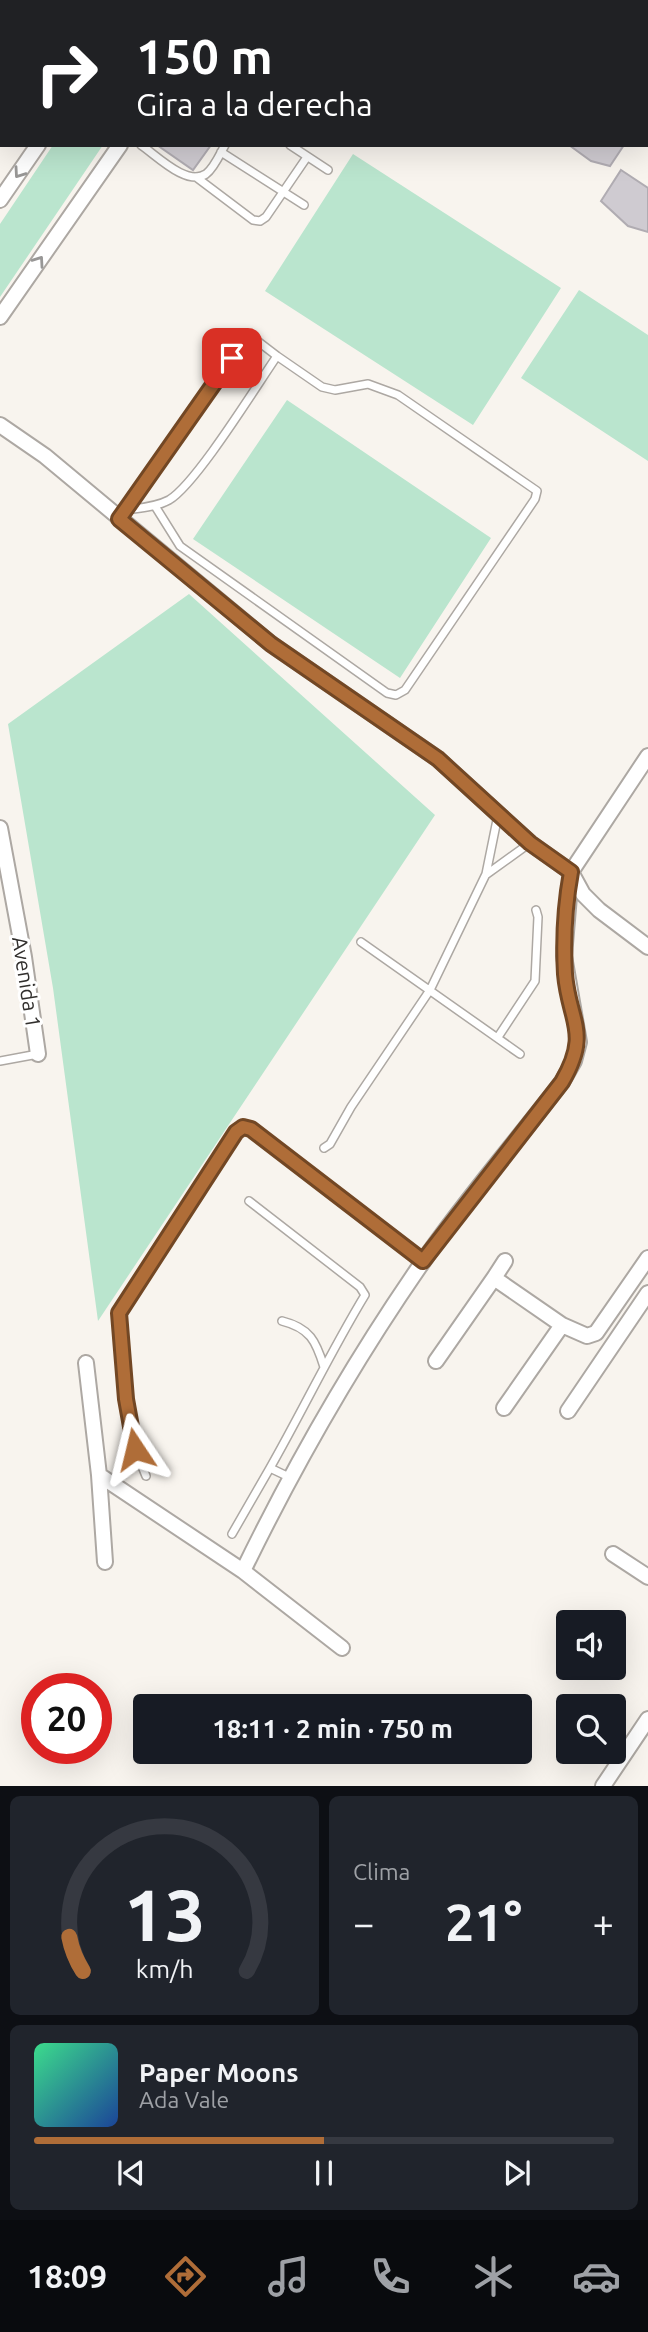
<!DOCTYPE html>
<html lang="es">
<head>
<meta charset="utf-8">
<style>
  :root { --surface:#171b24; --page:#20242c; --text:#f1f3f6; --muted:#9ea1a6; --line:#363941; --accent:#af6d38 }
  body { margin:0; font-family:Ubuntu,sans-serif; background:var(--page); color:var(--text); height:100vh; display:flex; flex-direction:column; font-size:26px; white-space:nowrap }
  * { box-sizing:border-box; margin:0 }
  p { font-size:23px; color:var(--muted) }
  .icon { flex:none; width:38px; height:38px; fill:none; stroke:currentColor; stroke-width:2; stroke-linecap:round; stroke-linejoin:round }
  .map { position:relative; height:1786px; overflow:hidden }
  .drawer { display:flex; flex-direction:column; gap:10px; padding:10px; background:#0d0f14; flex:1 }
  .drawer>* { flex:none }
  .guide { position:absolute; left:0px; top:0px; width:649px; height:147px; box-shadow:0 7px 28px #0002; background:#202124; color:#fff; overflow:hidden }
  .buttons { position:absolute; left:556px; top:1610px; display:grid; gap:14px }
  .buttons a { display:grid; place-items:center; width:70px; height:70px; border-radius:7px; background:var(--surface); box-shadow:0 7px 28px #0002; font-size:35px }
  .speed { position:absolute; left:21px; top:1673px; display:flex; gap:14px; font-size:35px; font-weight:700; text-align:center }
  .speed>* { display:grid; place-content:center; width:91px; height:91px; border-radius:50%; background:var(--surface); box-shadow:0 7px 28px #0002; line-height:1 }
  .speed .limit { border:10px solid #d22; background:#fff; color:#111 }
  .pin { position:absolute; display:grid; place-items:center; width:60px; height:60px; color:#fff; margin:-30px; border-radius:14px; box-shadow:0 4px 10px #0006 }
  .me { position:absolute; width:77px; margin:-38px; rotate:350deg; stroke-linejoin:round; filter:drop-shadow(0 0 5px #0008) }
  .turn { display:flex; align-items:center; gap:24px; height:147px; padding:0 21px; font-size:32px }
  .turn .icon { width:91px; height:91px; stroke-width:2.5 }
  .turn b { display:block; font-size:49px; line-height:60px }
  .big { font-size:52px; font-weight:700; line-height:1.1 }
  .drawer .card { flex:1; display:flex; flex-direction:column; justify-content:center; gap:10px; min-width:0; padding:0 24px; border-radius:10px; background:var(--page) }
  .drawer .dial { align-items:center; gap:0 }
  .dial svg { height:182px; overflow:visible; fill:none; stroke:var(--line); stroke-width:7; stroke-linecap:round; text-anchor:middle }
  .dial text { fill:var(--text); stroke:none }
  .song { display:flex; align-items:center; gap:21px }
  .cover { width:84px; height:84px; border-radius:10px; background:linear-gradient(135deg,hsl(150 70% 55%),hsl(220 70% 35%)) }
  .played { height:7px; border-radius:4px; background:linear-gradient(90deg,var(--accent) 50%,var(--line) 50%) }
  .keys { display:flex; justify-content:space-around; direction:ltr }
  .heat { display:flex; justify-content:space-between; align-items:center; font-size:38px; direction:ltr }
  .drawer .tiles { flex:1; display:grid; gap:10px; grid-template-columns:1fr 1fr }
  .card:last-child { grid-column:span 2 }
  .trip { position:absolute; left:133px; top:1694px; width:399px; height:70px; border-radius:7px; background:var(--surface); box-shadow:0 7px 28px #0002; font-weight:700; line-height:70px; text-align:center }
  .tab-bar { display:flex; height:112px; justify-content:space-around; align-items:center; background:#090b0e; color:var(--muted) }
  .tab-bar .icon { width:49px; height:49px }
  .tab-bar .selected { color:var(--accent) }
  .tab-bar b { font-size:32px; color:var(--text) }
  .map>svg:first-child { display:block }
</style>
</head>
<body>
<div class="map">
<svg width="648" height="1786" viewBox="0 0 648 1786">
  <rect width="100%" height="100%" fill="#f8f4ee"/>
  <!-- green -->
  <path fill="#bae5ce" d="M 53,145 L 103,145 L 0,297 L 0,224 Z
    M 353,154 L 561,288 L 473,425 L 265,291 Z
    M 579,290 L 648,335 L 648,461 L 521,378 Z
    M 287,400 L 491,538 L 400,678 L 193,539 Z
    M 189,594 L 435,815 L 98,1321 L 53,988 L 8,724 Z"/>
  <!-- building -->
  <path fill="#cfcbd1" stroke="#b0acb2" stroke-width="2" d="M 157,145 L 211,145 L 193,170 Z
    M 569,145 L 624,145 L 610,166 L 591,161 Z
    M 621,170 L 648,188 L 648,232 L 628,226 L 601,201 Z"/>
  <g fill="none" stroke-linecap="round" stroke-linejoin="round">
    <!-- service casing -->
    <g stroke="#ada8a3" stroke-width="10">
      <path id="service" d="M 336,0 L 339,2
        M 319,2 L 321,0
        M 141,145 C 156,155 187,187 206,174 C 214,168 220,154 225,145
        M 290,145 L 328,170
        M 221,152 L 304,205
        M 196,177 L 253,220 L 260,221 L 266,217 L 307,157
        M 126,510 L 242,347 L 251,341 L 260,343 L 277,356
        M 119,518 L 126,510 C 140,508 156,507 169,500 C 196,484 255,388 277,356 L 322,387 L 335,390 L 368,384 L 398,395 L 537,491 L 535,499 L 405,690 L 396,695 L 387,693 L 180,546 L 155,506
        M 487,874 L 530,843
        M 361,942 L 520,1054
        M 498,1037 L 535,981 L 538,917 L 536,910
        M 0,1061 L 38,1054
        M 324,1148 L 330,1144 L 351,1107 L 430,990 L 486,874 L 498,815
        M 249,1201 L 360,1287 L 365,1295 C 331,1351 303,1410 270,1468 L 289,1477
        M 282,1321 C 310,1328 316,1341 324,1367
        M 146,1476 L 135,1449 L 126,1400 L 119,1313 L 236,1132 L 243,1127 L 251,1129 L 423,1261
        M 232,1534 L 270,1468"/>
    </g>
    <!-- minor casing -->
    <g stroke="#ada8a3" stroke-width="18">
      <path id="minor" d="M 504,0 L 506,2
        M 134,2 L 136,0
        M 215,2 L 216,0
        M 0,200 L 38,145
        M 0,317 L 120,145
        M 0,425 L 45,456 L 271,644 L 438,759 L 530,843 L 571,872 L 583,894 L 599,910 L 648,947
        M 0,828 L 24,957 L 38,1054
        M 494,1278 L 505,1261
        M 436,1361 L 494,1278 L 562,1325 L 587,1336 L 596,1333 L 648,1258
        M 86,1363 L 99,1475 L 105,1562
        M 504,1408 L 562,1325
        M 568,1411 L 648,1293
        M 99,1475 L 243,1571
        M 613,1554 L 648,1577
        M 342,1648 L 243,1571 C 295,1464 354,1361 422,1263 C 465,1200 516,1142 562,1082 L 574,1061 L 579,1042 L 564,956 L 571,872 L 648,756
        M 603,1786 L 648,1719"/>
    </g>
    <!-- service -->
    <use href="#service" stroke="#fff" stroke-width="7"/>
    <!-- minor -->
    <use href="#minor" stroke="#fff" stroke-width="14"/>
  </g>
  <!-- one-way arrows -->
  <defs><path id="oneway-chevron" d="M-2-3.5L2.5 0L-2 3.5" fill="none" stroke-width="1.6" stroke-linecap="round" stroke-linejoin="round" transform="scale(1.75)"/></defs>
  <g stroke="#989796">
    <use href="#oneway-chevron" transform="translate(19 173) rotate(125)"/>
    <use href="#oneway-chevron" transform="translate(39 261) rotate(-55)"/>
  </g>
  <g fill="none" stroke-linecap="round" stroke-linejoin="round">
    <!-- route casing -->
    <g stroke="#724724" stroke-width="18">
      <path id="route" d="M 135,1449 L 126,1399 L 119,1313 L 236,1132 L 243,1127 L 251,1129 L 423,1261 L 562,1082 C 591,1032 569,1022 565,974 C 563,940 565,905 571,872 L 530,843 L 438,759 L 271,644 L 119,519 L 232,358"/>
    </g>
    <!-- route -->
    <use href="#route" stroke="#af6d38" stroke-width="12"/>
  </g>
  <g text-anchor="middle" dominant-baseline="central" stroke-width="6" stroke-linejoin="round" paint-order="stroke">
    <!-- street labels -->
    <g font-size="21" fill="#312f2d" stroke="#fff">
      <text transform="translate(27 982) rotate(81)">Avenida 1</text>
    </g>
  </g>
</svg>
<div class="buttons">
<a><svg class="icon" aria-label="sound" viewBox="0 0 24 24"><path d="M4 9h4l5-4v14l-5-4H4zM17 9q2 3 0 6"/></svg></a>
<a><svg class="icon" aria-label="search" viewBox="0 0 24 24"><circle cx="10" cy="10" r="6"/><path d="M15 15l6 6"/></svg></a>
</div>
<div class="speed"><div class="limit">20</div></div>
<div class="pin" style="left:232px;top:358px;background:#d93025"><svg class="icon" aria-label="arrive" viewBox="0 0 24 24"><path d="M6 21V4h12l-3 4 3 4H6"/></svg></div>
<svg class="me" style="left:135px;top:1449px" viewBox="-20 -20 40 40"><path d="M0-17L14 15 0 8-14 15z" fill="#af6d38" stroke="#fff" stroke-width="4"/></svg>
<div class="trip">18:11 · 2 min · 750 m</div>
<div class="guide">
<div class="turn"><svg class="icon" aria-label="right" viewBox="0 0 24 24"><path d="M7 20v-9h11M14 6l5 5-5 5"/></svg><div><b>150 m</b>Gira a la derecha</div></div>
</div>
</div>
<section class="drawer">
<div class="tiles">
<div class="card dial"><svg viewBox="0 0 100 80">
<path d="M14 69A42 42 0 1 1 86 69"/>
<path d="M14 69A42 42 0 0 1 8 54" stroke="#af6d38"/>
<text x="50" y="56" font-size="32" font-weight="700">13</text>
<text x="50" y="72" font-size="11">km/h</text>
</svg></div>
<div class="card"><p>Clima</p>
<div class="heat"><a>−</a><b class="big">21°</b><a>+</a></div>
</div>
<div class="card">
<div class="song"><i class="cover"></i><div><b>Paper Moons</b><p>Ada Vale</p></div></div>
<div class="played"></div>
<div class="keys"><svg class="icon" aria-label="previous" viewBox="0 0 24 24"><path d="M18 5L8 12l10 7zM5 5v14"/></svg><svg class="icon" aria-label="pause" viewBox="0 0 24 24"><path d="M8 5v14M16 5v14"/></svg><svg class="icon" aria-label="next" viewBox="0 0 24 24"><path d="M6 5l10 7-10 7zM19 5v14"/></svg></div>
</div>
</div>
</section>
<nav class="tab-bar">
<b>18:09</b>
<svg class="icon selected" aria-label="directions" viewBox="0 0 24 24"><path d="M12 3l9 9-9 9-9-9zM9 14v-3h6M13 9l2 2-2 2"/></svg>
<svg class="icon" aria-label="music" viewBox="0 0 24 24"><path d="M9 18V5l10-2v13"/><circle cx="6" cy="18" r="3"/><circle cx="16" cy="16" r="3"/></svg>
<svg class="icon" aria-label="phone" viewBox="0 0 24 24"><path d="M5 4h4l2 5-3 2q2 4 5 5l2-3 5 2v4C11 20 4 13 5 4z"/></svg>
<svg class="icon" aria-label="climate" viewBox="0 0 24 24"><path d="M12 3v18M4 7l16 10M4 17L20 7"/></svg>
<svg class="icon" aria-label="car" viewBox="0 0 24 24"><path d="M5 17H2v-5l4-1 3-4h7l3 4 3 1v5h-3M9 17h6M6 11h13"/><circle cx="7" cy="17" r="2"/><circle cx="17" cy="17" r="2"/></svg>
</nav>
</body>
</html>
